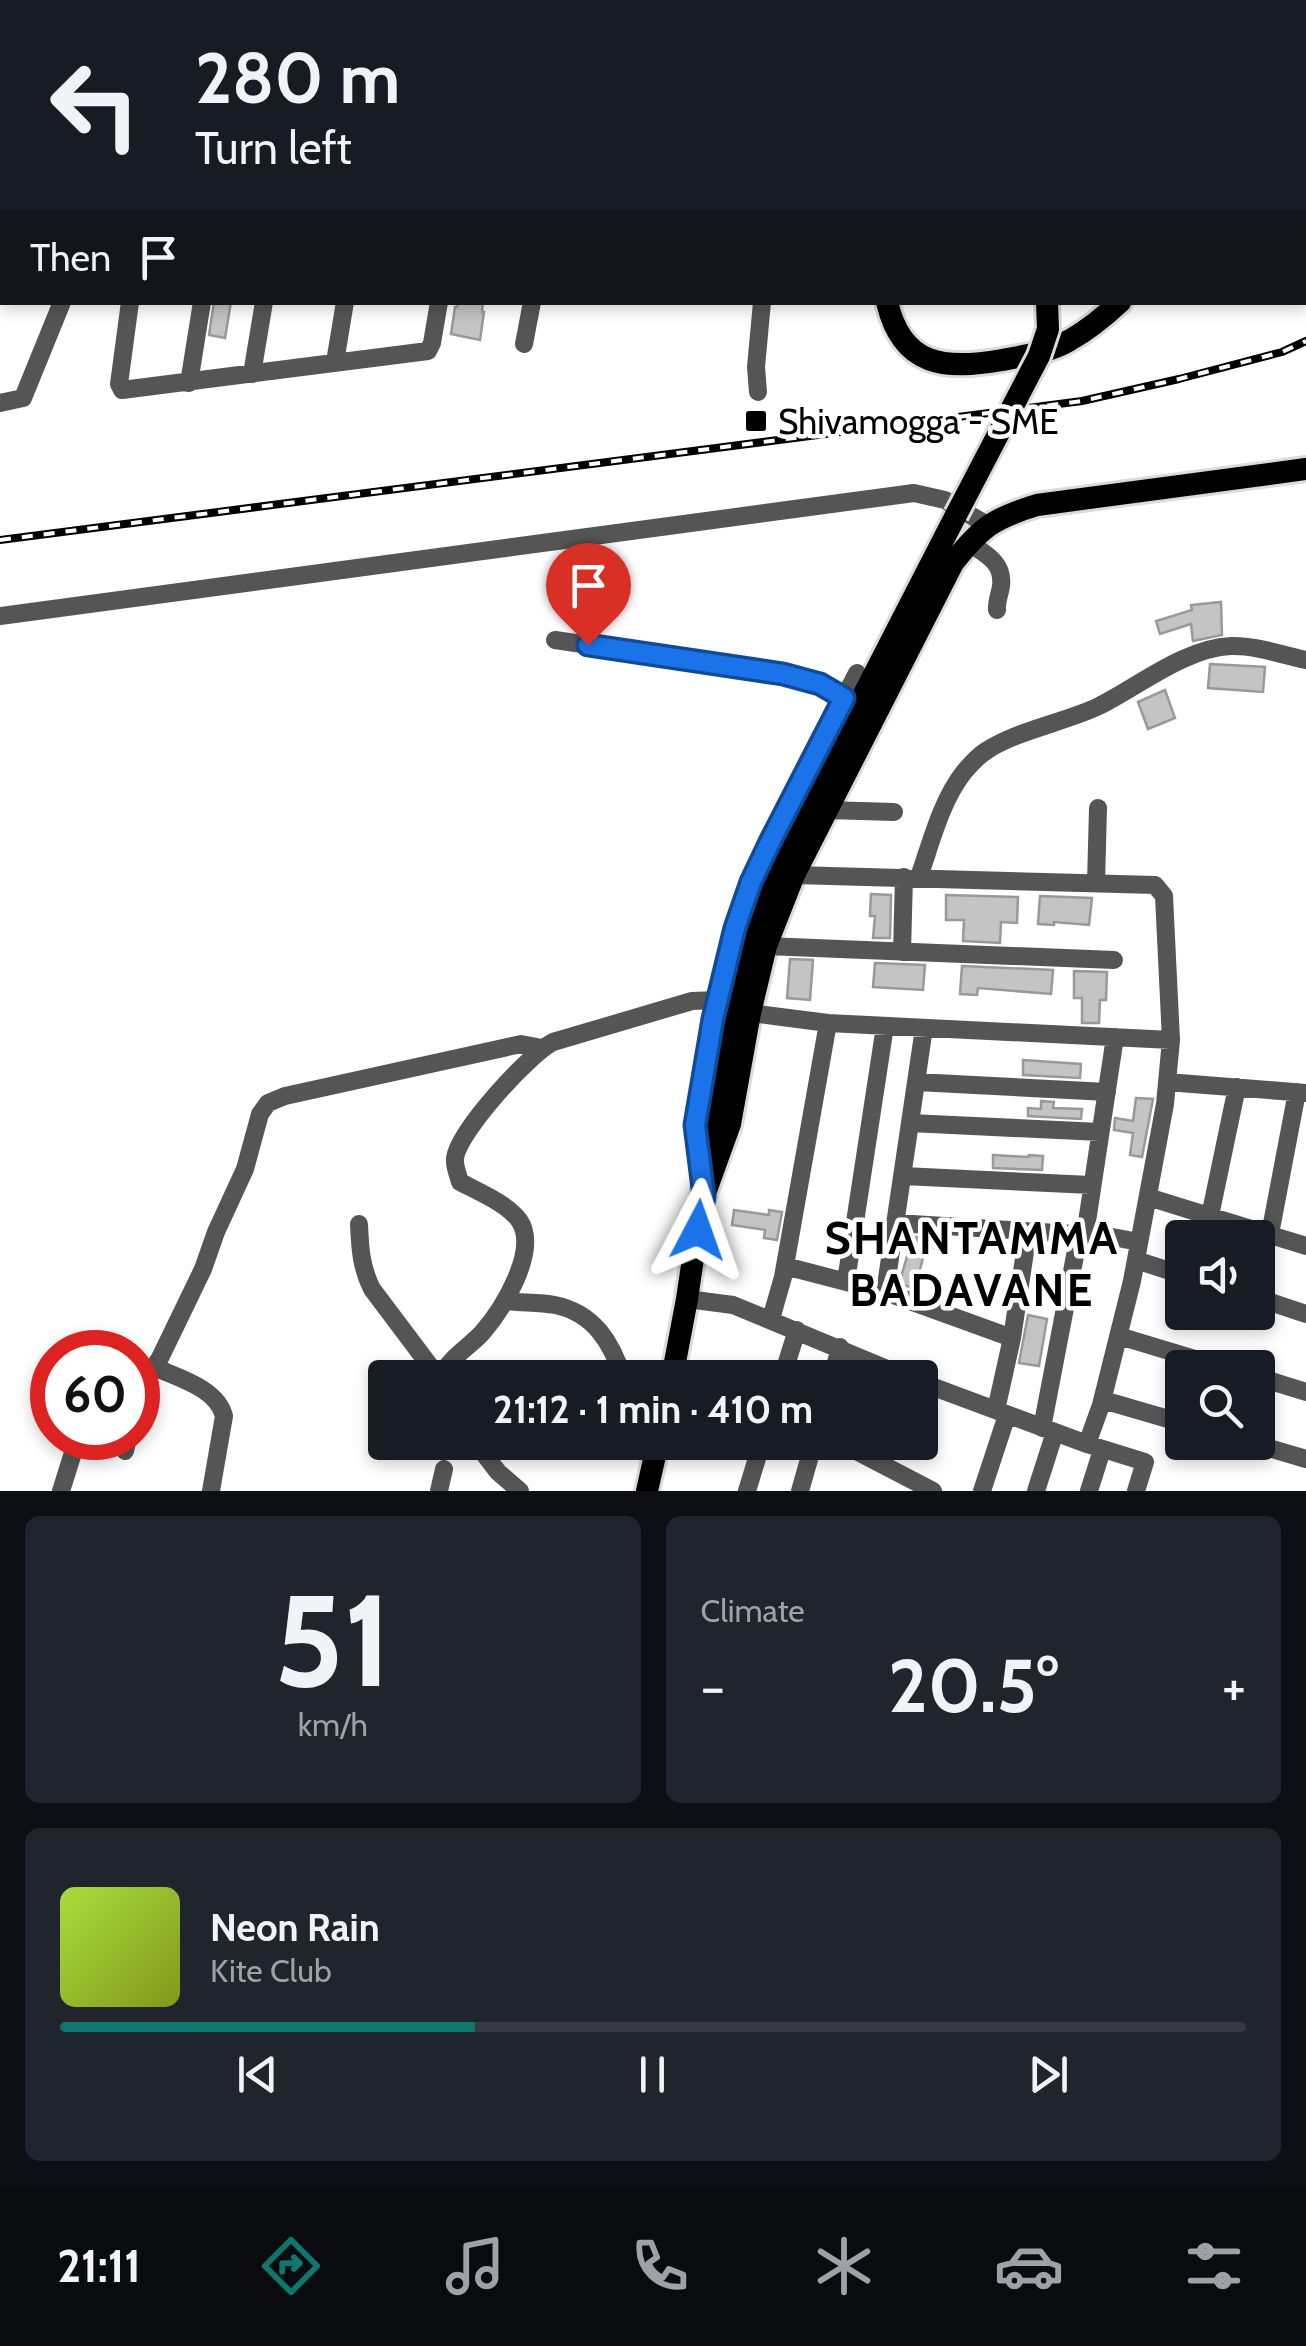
<!DOCTYPE html>
<html lang="en">
<head>
<meta charset="utf-8">
<style>
  :root { --surface:#171b24; --page:#20242c; --text:#f1f3f6; --muted:#9ea1a6; --line:#363941; --accent:#0f766e }
  body { margin:0; font-family:Cabin,sans-serif; background:var(--page); color:var(--text); height:100vh; display:flex; flex-direction:column; font-size:38px; white-space:nowrap }
  * { box-sizing:border-box; margin:0 }
  p { font-size:32px; color:var(--muted) }
  .icon { flex:none; width:55px; height:55px; fill:none; stroke:currentColor; stroke-width:2; stroke-linecap:round; stroke-linejoin:round }
  .map { position:relative; height:1491px; overflow:hidden }
  .details { display:flex; flex-direction:column; gap:25px; padding:25px; background:#0d0f14; flex:1 }
  .details>* { flex:none }
  .banner { position:absolute; left:0px; top:0px; width:1308px; height:305px; box-shadow:0 5px 15px #0003; background:#171b24; color:var(--text); overflow:hidden }
  .buttons { position:absolute; left:1165px; top:1220px; display:grid; gap:20px }
  .buttons a { display:grid; place-items:center; width:110px; height:110px; border-radius:10px; background:var(--surface); box-shadow:0 5px 15px #0003; font-size:50px }
  .speed { position:absolute; left:30px; top:1330px; display:flex; gap:20px; font-size:50px; font-weight:700; text-align:center }
  .speed>* { display:grid; place-content:center; width:130px; height:130px; border-radius:50%; background:var(--surface); box-shadow:0 5px 15px #0003; line-height:1 }
  .speed .limit { border:15px solid #d22; background:#fff; color:#111 }
  .pin { position:absolute; display:grid; place-items:center; width:85px; height:85px; color:#fff; margin:-102px -42px; border-radius:50% 50% 50% 0; rotate:-45deg; box-shadow:0 0 10px #0007 }
  .pin .icon { rotate:45deg }
  .me { position:absolute; width:110px; margin:-55px; rotate:4deg; stroke-linejoin:round; filter:drop-shadow(0 0 8px #0008) }
  .turn { display:flex; align-items:center; gap:35px; height:210px; padding:0 30px; font-size:45px }
  .turn .icon { width:130px; height:130px; stroke-width:2.5 }
  .turn b { display:block; font-size:70px; line-height:85px }
  .then { display:flex; align-items:center; height:95px; padding:0 30px; background:#0003; gap:20px; font-size:38px }
  .big { font-size:75px; font-weight:800; line-height:1.1 }
  .details .tile { flex:1; display:flex; flex-direction:column; justify-content:center; gap:15px; min-width:0; padding:0 35px; border-radius:15px; background:var(--page) }
  .details .dial { align-items:center; gap:0 }
  .dial b { font-size:130px; line-height:1 }
  .song { display:flex; align-items:center; gap:30px }
  .cover { width:120px; height:120px; border-radius:15px; background:linear-gradient(135deg,hsl(80 70% 55%),hsl(70 70% 35%)) }
  .played { height:10px; border-radius:5px; background:linear-gradient(90deg,var(--accent) 35%,var(--line) 35%) }
  .keys { display:flex; justify-content:space-around; direction:ltr }
  .heat { display:flex; justify-content:space-between; align-items:center; font-size:55px; direction:ltr }
  .details .tiles { flex:1; display:grid; gap:25px; grid-template-columns:1fr 1fr }
  .tile:last-child { grid-column:span 2 }
  .trip { position:absolute; left:368px; top:1360px; width:570px; height:100px; border-radius:10px; background:var(--surface); box-shadow:0 5px 15px #0003; font-weight:800; line-height:100px; text-align:center }
  .tabs { display:flex; height:160px; justify-content:space-around; align-items:center; background:#090b0e; color:var(--muted) }
  .tabs .icon { width:70px; height:70px }
  .tabs .selected { color:var(--accent) }
  .tabs b { font-size:45px; color:var(--text) }
  .map>svg:first-child { display:block }
</style>
</head>
<body>
<div class="map">
<svg width="1306" height="1491" viewBox="0 0 1306 1491">
  <rect width="100%" height="100%" fill="#fff"/>
  <!-- building -->
  <path fill="#c4c4c4" stroke="#999" stroke-width="2.5" d="M 214,302 L 231,302 L 225,338 L 209,335 Z
    M 458,302 L 483,302 L 482,312 L 484,312 L 480,340 L 451,334 L 455,307 L 457,307 Z
    M 1221,602 L 1222,635 L 1193,641 L 1191,624 L 1160,634 L 1156,621 L 1192,610 L 1191,605 Z
    M 1210,664 L 1265,667 L 1263,692 L 1208,688 Z
    M 1165,690 L 1175,718 L 1148,729 L 1138,702 Z
    M 871,894 L 891,895 L 890,938 L 873,938 L 875,916 L 870,916 Z
    M 946,895 L 1018,897 L 1017,923 L 1001,922 L 1000,943 L 963,941 L 964,920 L 946,920 Z
    M 1040,896 L 1092,898 L 1089,925 L 1054,922 L 1054,925 L 1038,924 Z
    M 790,959 L 813,960 L 810,1000 L 787,998 Z
    M 875,963 L 925,965 L 923,990 L 873,987 Z
    M 962,966 L 1053,970 L 1051,994 L 978,988 L 977,995 L 960,994 Z
    M 1074,971 L 1107,972 L 1106,1000 L 1100,1000 L 1099,1023 L 1082,1023 L 1082,998 L 1074,998 Z
    M 1023,1060 L 1081,1064 L 1080,1078 L 1023,1075 Z
    M 1136,1098 L 1153,1099 L 1142,1157 L 1130,1155 L 1133,1133 L 1114,1130 L 1115,1118 L 1133,1121 Z
    M 1041,1101 L 1054,1102 L 1053,1108 L 1082,1109 L 1081,1119 L 1028,1116 L 1028,1108 L 1041,1109 Z
    M 993,1155 L 1029,1157 L 1029,1155 L 1043,1156 L 1042,1170 L 993,1168 Z
    M 734,1210 L 769,1215 L 769,1210 L 782,1212 L 777,1240 L 764,1238 L 765,1230 L 732,1225 Z
    M 916,1237 L 950,1239 L 949,1249 L 926,1247 L 915,1288 L 899,1284 L 908,1253 L 914,1255 Z
    M 1028,1315 L 1047,1319 L 1039,1366 L 1019,1363 Z"/>
  <g fill="none" stroke-linecap="round" stroke-linejoin="round">
    <!-- major casing -->
    <g stroke="#dbdbdb" stroke-width="28">
      <path id="major" d="M 0,11 L 2,12
        M 0,28 L 2,29
        M 1305,189 L 1306,189
        M 1305,213 L 1306,213
        M 887,302 C 902,367 945,370 1002,360 C 1025,356 1050,352 1070,340 C 1088,330 1105,316 1120,302
        M 704,1196 L 730,1124 L 750,1013 L 766,946 L 794,875 L 953,563 C 981,527 994,518 1037,505 L 1306,469
        M 672,1378 L 687,1299 L 712,1131 L 739,970 L 748,937 L 770,877 L 956,515
        M 647,1491 L 658,1442"/>
    </g>
    <!-- minor -->
    <path stroke="#555" stroke-width="18" d="M 931,0 L 947,2
      M 1018,0 L 1018,2
      M 1147,0 L 1152,2
      M 1268,0 L 1276,2
      M 19,2 L 20,0
      M 208,2 L 208,0
      M 540,2 L 541,0
      M 768,2 L 768,0
      M 851,2 L 851,0
      M 1252,2 L 1252,0
      M 1305,19 L 1306,20
      M 130,302 L 119,384 L 122,390 L 428,351 L 432,343 L 439,302
      M 524,344 L 532,302
      M 335,362 L 345,302
      M 252,374 L 264,302
      M 189,383 L 202,302
      M 758,392 L 756,367 L 762,302
      M 0,403 L 23,398 L 62,302
      M 969,543 C 986,554 1004,563 1001,586 C 1000,595 996,601 997,610
      M 0,616 L 914,493 L 945,500 L 987,525
      M 555,640 L 783,674 L 820,684 L 844,698
      M 827,810 L 894,812
      M 794,875 L 1155,885 L 1164,896 L 1171,1040 L 1165,1104 L 1132,1281 L 1101,1405 L 1087,1444
      M 919,877 C 931,843 941,801 964,772 C 970,765 978,756 986,751 C 1015,731 1066,722 1099,706 C 1139,686 1185,648 1231,646 C 1255,645 1282,655 1306,660
      M 1096,883 L 1098,808
      M 766,946 L 1114,960
      M 902,952 L 904,877
      M 750,1013 L 828,1023 L 1171,1040
      M 916,1082 L 1107,1092
      M 1167,1082 L 1306,1093
      M 910,1123 L 1100,1132
      M 701,1171 L 695,1125 L 713,1019 L 735,928 L 751,882 L 770,842 L 857,673
      M 903,1176 L 1091,1185
      M 1148,1197 L 1306,1246
      M 1210,1216 L 1237,1087
      M 896,1223 L 1107,1236 L 1139,1242
      M 359,1224 C 360,1248 361,1267 372,1289 L 439,1378
      M 1270,1234 L 1297,1092
      M 1085,1235 L 1115,1037
      M 1136,1260 L 1182,1275
      M 785,1266 L 885,1292 L 1012,1338
      M 846,1281 L 885,1026
      M 885,1292 L 924,1028
      M 1258,1298 L 1306,1314
      M 687,1299 L 733,1305 L 909,1378
      M 506,1301 C 522,1303 539,1302 555,1305 C 594,1313 612,1343 623,1378
      M 771,1319 L 783,1277 L 828,1023
      M 1119,1336 L 1225,1368
      M 154,1367 C 178,1378 217,1388 224,1416 L 211,1491
      M 138,1377 L 154,1367 L 160,1358 L 203,1269 L 216,1232 L 245,1169 L 260,1114 L 268,1103 L 285,1096 L 521,1044 L 542,1048
      M 1258,1377 L 1306,1392
      M 440,1378 C 449,1358 468,1348 482,1333 C 502,1310 540,1250 519,1220 C 506,1203 479,1192 460,1182 C 458,1174 454,1166 455,1158 C 459,1131 528,1055 553,1042 L 692,1001 L 717,1000
      M 782,1378 L 797,1330
      M 832,1378 L 840,1347
      M 920,1382 L 1087,1444 L 1145,1462 L 1136,1491
      M 1103,1400 L 1182,1423
      M 996,1410 L 1012,1338 L 1028,1232
      M 1042,1428 L 1079,1235
      M 475,1442 L 498,1472 L 520,1491
      M 839,1442 L 933,1491
      M 1248,1442 L 1306,1459
      M 125,1451 L 128,1438
      M 61,1491 L 72,1456 L 81,1438
      M 439,1491 L 444,1469
      M 747,1491 L 762,1442
      M 800,1491 L 814,1442
      M 982,1491 L 1007,1415
      M 1036,1491 L 1055,1432
      M 1089,1491 L 1102,1450"/>
    <!-- major -->
    <use href="#major" stroke="#000" stroke-width="22"/>
    <!-- rail casing -->
    <g stroke="#000" stroke-width="8">
      <path id="rail" d="M 0,540 L 1082,401 L 1179,379 L 1282,352 L 1306,341"/>
    </g>
    <!-- rail -->
    <use href="#rail" stroke="#fff" stroke-width="4" stroke-dasharray="11" stroke-linecap="butt"/>
    <!-- major-bridge casing -->
    <g stroke="#dbdbdb" stroke-width="28" stroke-linecap="butt">
      <path id="major-bridge" d="M 956,515 L 1039,356 L 1048,329 L 1047,302"/>
    </g>
    <!-- major-bridge -->
    <use href="#major-bridge" stroke="#000" stroke-width="22"/>
  </g>
  <g fill="none" stroke-linecap="round" stroke-linejoin="round">
    <!-- route casing -->
    <g stroke="#114b97" stroke-width="25">
      <path id="route" d="M 588,645 L 783,674 L 820,684 L 844,698 L 770,842 L 751,882 L 735,928 L 713,1019 L 695,1125 L 704,1196 L 698,1230"/>
    </g>
    <!-- route -->
    <use href="#route" stroke="#1a73e8" stroke-width="18"/>
  </g>
  <!-- markers -->
  <rect fill="#000" stroke="#fff" stroke-width="4" x="744" y="409" width="24" height="24" rx="5"/>
  <g text-anchor="middle" dominant-baseline="central" stroke-width="9" stroke-linejoin="round" paint-order="stroke">
    <!-- poi labels -->
    <g font-size="35" fill="#000" stroke="#fff" text-anchor="start">
      <text x="778" y="421">Shivamogga - SME</text>
    </g>
    <!-- district labels -->
    <g font-size="45" font-weight="bold" letter-spacing="2.5" fill="#000" stroke="#fff">
      <text x="972" y="1238">SHANTAMMA<tspan x="972" dy="52">BADAVANE</tspan></text>
    </g>
  </g>
</svg>
<div class="buttons">
<a><svg class="icon" aria-label="sound" viewBox="0 0 24 24"><path d="M4 9h4l5-4v14l-5-4H4zM17 9q2 3 0 6"/></svg></a>
<a><svg class="icon" aria-label="search" viewBox="0 0 24 24"><circle cx="10" cy="10" r="6"/><path d="M15 15l6 6"/></svg></a>
</div>
<div class="speed"><div class="limit">60</div></div>
<div class="pin" style="left:588px;top:645px;background:#d93025"><svg class="icon" aria-label="arrive" viewBox="0 0 24 24"><path d="M6 21V4h12l-3 4 3 4H6"/></svg></div>
<svg class="me" style="left:698px;top:1230px" viewBox="-20 -20 40 40"><path d="M0-17L14 15 0 8-14 15z" fill="#1a73e8" stroke="#fff" stroke-width="4"/></svg>
<div class="trip">21:12 · 1 min · 410 m</div>
<div class="banner">
<div class="turn"><svg class="icon" aria-label="left" viewBox="0 0 24 24"><path d="M17 20v-9H6M10 6l-5 5 5 5"/></svg><div><b>280 m</b>Turn left</div></div>
<div class="then">Then<svg class="icon" aria-label="arrive" viewBox="0 0 24 24"><path d="M6 21V4h12l-3 4 3 4H6"/></svg></div>
</div>
</div>
<section class="details">
<div class="tiles">
<div class="tile dial"><b>51</b><p>km/h</p></div>
<div class="tile"><p>Climate</p>
<div class="heat"><a>−</a><b class="big">20.5°</b><a>+</a></div>
</div>
<div class="tile">
<div class="song"><i class="cover"></i><div><b>Neon Rain</b><p>Kite Club</p></div></div>
<div class="played"></div>
<div class="keys"><svg class="icon" aria-label="previous" viewBox="0 0 24 24"><path d="M18 5L8 12l10 7zM5 5v14"/></svg><svg class="icon" aria-label="pause" viewBox="0 0 24 24"><path d="M8 5v14M16 5v14"/></svg><svg class="icon" aria-label="next" viewBox="0 0 24 24"><path d="M6 5l10 7-10 7zM19 5v14"/></svg></div>
</div>
</div>
</section>
<nav class="tabs">
<b>21:11</b>
<svg class="icon selected" aria-label="directions" viewBox="0 0 24 24"><path d="M12 3l9 9-9 9-9-9zM9 14v-3h6M13 9l2 2-2 2"/></svg>
<svg class="icon" aria-label="music" viewBox="0 0 24 24"><path d="M9 18V5l10-2v13"/><circle cx="6" cy="18" r="3"/><circle cx="16" cy="16" r="3"/></svg>
<svg class="icon" aria-label="phone" viewBox="0 0 24 24"><path d="M5 4h4l2 5-3 2q2 4 5 5l2-3 5 2v4C11 20 4 13 5 4z"/></svg>
<svg class="icon" aria-label="climate" viewBox="0 0 24 24"><path d="M12 3v18M4 7l16 10M4 17L20 7"/></svg>
<svg class="icon" aria-label="car" viewBox="0 0 24 24"><path d="M5 17H2v-5l4-1 3-4h7l3 4 3 1v5h-3M9 17h6M6 11h13"/><circle cx="7" cy="17" r="2"/><circle cx="17" cy="17" r="2"/></svg>
<svg class="icon" aria-label="filters" viewBox="0 0 24 24"><path d="M4 7h16M4 17h16"/><circle cx="9" cy="7" r="2"/><circle cx="15" cy="17" r="2"/></svg>
</nav>
</body>
</html>
